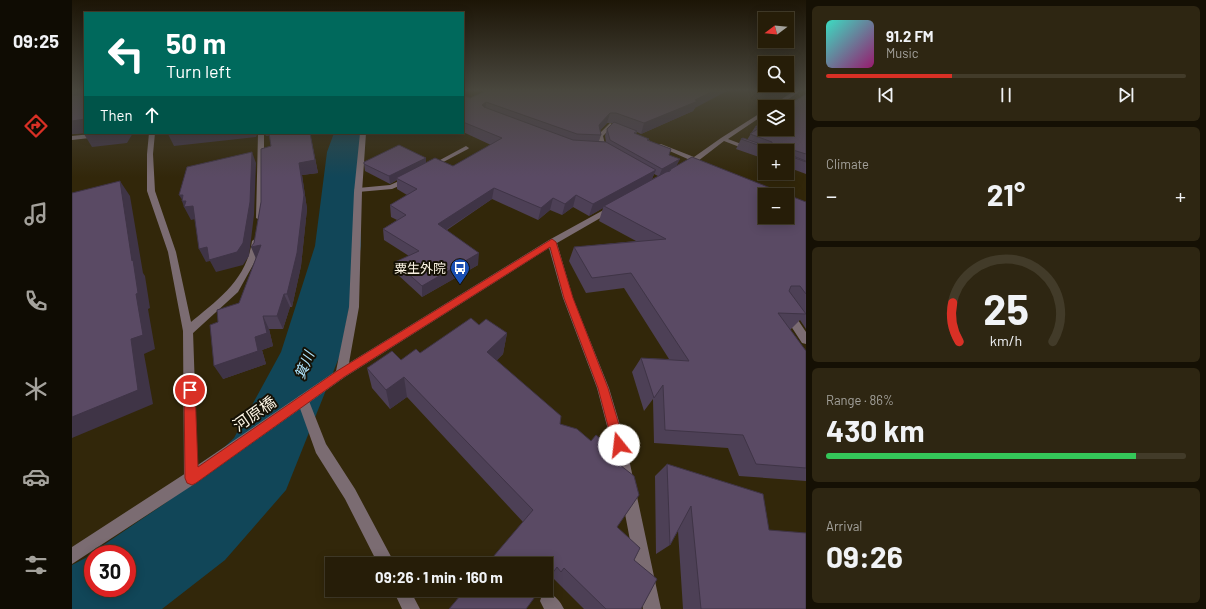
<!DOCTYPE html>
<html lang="en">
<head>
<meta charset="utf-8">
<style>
  :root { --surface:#261d08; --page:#2e2612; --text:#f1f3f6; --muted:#a4a29c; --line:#423b29; --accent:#d93025 }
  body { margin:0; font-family:Barlow,"Noto Sans JP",sans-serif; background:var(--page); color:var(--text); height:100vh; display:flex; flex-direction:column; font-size:15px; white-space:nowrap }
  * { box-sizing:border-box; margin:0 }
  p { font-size:13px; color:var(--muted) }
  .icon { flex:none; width:22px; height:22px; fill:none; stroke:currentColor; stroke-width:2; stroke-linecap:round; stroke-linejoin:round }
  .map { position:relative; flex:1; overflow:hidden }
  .side { display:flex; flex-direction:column; gap:6px; padding:6px; background:#151004; width:400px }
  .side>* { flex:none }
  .banner { position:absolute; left:12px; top:12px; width:380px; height:122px; border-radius:0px; box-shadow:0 2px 10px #0003,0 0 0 1px var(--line); background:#00695c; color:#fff; overflow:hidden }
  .needle { width:26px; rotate:254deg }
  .buttons { position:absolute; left:686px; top:12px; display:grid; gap:8px }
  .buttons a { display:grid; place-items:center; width:36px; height:36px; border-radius:0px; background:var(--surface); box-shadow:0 2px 10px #0003,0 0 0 1px var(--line); font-size:20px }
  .speed { position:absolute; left:12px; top:545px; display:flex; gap:8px; font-size:20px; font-weight:700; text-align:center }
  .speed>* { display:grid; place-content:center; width:52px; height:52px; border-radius:50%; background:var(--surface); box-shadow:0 2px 10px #0003,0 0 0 1px var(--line); line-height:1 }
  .speed .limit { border:6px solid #d22; background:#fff; color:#111 }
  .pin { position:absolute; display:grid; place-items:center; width:34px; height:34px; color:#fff; margin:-17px; border:2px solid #fff; border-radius:50%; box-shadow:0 1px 4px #0007 }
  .me { position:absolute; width:44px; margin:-22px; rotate:344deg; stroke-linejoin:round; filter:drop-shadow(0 0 3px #0008) }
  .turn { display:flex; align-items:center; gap:14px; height:84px; padding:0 16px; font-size:18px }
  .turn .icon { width:52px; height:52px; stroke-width:2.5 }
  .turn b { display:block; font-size:28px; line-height:34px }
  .then { display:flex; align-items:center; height:38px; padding:0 16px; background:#0003; gap:8px; font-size:15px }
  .big { font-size:30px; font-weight:700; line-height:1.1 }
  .side .tile { flex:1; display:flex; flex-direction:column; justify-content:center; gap:6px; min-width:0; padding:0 14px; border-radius:6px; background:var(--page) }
  .side .dial { align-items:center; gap:0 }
  .dial svg { height:104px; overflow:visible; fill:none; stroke:var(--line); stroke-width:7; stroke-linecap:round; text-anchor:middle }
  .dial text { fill:var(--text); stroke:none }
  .song { display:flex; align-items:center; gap:12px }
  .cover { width:48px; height:48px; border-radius:6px; background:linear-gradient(135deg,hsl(170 70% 55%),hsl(320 70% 35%)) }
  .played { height:4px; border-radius:2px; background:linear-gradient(90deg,var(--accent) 35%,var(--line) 35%) }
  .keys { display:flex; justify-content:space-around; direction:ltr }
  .heat { display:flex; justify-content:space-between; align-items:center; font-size:22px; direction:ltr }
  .charge { height:6px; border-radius:3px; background:linear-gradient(90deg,#34c759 86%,var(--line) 0) }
  .trip { position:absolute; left:253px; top:557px; width:228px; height:40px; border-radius:0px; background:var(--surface); box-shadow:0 2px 10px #0003,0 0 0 1px var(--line); font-weight:700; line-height:40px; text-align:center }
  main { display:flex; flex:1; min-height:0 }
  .dock { display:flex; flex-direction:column; width:72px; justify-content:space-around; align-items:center; background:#0f0c03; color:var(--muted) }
  .dock .icon { width:28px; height:28px }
  .dock .active { color:var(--accent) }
  .dock b { font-size:18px; color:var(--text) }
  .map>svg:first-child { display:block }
</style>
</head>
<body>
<main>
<nav class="dock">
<b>09:25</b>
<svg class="icon active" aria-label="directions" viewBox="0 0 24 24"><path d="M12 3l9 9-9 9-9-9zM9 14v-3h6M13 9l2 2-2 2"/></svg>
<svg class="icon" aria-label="music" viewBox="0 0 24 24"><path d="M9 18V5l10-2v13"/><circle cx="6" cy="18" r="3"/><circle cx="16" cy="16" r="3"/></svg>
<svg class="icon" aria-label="phone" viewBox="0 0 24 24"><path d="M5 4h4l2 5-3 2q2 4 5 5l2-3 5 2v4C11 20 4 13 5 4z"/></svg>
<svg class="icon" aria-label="climate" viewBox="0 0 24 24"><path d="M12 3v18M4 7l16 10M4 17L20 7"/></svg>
<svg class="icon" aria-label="car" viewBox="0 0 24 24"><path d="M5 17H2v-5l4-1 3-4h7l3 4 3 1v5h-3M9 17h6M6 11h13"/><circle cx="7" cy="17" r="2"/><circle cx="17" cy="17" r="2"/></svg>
<svg class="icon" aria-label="filters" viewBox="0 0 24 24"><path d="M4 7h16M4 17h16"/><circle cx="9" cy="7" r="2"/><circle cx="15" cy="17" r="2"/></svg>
</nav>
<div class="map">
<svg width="734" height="609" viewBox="0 0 734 609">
  <rect width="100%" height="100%" fill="#32270a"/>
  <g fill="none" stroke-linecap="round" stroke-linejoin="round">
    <!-- river -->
    <path fill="#114658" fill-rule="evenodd" d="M 262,133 L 294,133 L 289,152 L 289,246 L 268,355 L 214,490 L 153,560 L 90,609 L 0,609 L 0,565 L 23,553 L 24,550 L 95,502 L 162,438 L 209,352 L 243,246 L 255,152 ZM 21,554 L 55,554 L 55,588 L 21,588 Z"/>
    <!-- service -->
    <path fill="#7b6c72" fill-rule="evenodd" d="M 394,146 L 397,148 L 396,149 L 360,168 L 355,167 Z
      M 336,177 L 339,177 L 339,181 L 320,189 L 286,192 L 282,190 L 286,188 L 318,185 Z
      M 716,310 L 720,311 L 734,332 L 734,344 L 730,343 L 711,314 L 712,311 Z
      M 231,395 L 235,396 L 254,444 L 283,489 L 323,564 L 306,564 L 273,499 L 244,453 L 225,400 L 227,396 Z
      M 321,590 L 338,590 L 348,609 L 330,609 Z
      M 476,593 C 484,596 488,601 492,609 L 472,609 L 468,601 L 470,595 Z"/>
    <!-- minor -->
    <path fill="#7b6c72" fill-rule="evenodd" d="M 722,91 L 728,91 L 705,107 L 698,107 Z
      M 693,110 L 693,114 L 656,139 L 693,153 L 693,157 L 652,141 L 626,161 L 614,168 L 611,166 L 618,160 L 584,145 L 589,144 L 622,157 L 649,138 Z
      M 538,123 L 553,130 L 550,132 L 539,128 L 531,136 L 534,148 L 539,152 L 536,154 L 528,149 L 525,136 Z
      M 28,133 L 47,133 L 44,135 L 0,140 L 0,136 Z
      M 186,133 L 192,133 L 192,218 L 188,220 L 184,218 Z
      M 288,133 L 294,133 L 290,192 L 287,307 L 277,363 L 477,240 L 537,207 L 543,207 L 544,209 L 485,243 L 501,298 L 537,388 L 554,445 L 589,609 L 571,609 L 540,445 L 525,388 L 491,298 L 477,248 L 273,377 L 124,483 L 0,564 L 0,547 L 114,473 L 264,371 L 277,307 L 282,192 Z
      M 184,238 L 188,241 L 186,256 L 166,292 L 120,334 L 116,335 L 112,334 L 111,331 L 112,328 C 142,302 174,283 180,241 Z"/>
    <!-- tertiary -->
    <path fill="#7b6c72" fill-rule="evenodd" d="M 77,133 L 83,133 L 81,154 L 83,191 L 104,252 L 121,331 L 126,478 L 124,483 L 119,485 L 114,483 L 112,478 L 111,331 L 96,252 L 75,191 L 75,154 Z"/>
  </g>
  <!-- wall -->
  <path fill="#4d4056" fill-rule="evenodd" d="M 0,91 L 13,91 L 13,133 L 0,134 Z
    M 734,94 L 734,174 L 715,167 L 715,151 L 693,151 L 693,159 L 664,149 L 669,139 L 675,140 L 683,127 Z
    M 391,95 L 398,98 L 623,108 L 621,111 L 569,134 L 565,132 L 564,134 L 577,140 L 597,155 L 605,166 L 734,202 L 734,329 L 728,320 L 719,329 L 718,329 L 734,351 L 734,481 L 667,476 L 656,448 L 582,443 L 581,399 L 572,411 L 560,372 L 569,358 L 597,359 L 552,288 L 514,293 L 497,261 L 502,247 L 564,241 L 527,221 L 531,208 L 517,216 L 501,207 L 490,215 L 478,210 L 466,220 L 420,199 L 375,230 L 406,265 L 350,297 L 325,274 L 323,262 L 337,256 L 312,240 L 311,229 L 325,220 L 319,217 L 318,205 L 335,195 L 325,189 L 325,180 L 318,184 L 293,171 L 292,164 L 354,163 L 381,166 L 419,145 L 391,132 ZM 535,123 L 541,123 L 535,129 L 533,136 L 534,142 L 527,141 L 529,135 L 528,130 ZM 582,174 L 586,176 L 580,179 Z
    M 193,133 L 238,133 L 246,173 L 230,175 L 235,209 L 229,266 L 220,307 L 218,307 L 211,329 L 197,329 L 201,346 L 190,350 L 194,364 L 151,379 L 146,322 L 167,303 L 184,258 L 182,243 L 199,146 L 198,135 L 194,136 Z
    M 407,325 L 435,333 L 431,354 L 424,361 L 488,424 L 539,458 L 545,527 L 562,560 L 569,609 L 512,609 L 482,579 L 479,581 L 476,579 L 451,522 L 335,397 L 318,409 L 300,388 L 295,368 L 329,360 L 348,353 Z
    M 595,464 L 697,530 L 734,609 L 611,609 L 606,531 L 598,545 L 584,554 L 583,476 Z"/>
  <!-- shaded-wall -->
  <path fill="#3f3446" d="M 641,91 L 655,91 L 623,108 L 621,111 L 569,134 L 572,123 L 623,100 Z
    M 414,102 L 413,112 L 410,105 Z
    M 538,113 L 535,123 L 524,135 L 527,125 Z
    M 13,119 L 13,133 L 0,134 L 0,121 Z
    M 24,133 L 61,133 L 55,143 L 20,147 L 12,134 Z
    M 108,133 L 186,133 L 184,137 L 102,146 L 96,134 Z
    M 193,133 L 198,133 L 199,135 L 194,136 Z
    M 238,133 L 246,173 L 230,175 L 235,209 L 229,266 L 220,307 L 215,294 L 227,163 Z
    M 180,152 L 184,163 L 182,215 L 177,256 L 171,265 L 144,272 L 138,261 L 134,262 L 127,249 Z
    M 354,158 L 354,165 L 324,178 L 325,180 L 318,184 L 317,176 Z
    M 608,159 L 604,167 L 587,176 L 590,169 Z
    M 584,170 L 579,181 L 532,206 L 531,208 L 517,216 L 521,204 Z
    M 48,181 L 58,196 L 71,273 L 73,276 L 78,308 L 76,309 L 83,349 L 72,354 L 81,404 L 0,438 L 0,417 L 59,339 L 64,294 Z
    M 422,188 L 420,199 L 366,235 L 366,224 Z
    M 107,195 L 111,195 L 121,206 L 128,218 L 119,220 L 112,207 L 110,201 L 111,201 Z
    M 504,195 L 501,207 L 490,215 L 493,204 Z
    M 481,198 L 478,210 L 466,220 L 469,208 Z
    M 189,245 L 185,261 L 179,247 Z
    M 407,253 L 406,265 L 350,297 L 350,286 Z
    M 212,294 L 218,307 L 211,329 L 205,316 Z
    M 191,316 L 197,329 L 201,346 L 190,350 L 194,364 L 151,379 L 142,366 L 183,337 Z
    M 435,333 L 431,354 L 412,373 L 415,352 Z
    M 332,377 L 335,397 L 318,409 L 314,390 Z"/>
  <!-- building -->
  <path fill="#5a4a64" stroke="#3f3446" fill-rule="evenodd" d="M 6,91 L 13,91 L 13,119 L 0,121 L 0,95 L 6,95 Z
    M 414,91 L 641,91 L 623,100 L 626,101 L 572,123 L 544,113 L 538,113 L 527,125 L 529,135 L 505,134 L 414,102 L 410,105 L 412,107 L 501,140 L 534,142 L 584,170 L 521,204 L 504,195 L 493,204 L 481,198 L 469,208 L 422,188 L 366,224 L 407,253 L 350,286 L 323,262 L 347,251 L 311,229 L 334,215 L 318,205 L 345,189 L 324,178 L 363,158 L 381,166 L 430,138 L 391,122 L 391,95 L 398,98 Z
    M 734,94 L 734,154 L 721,150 L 721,156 L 734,161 L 734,162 L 715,155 L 715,151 L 703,151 L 669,139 L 671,138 L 700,148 L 700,142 L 678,134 L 687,128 L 683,127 L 693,120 L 693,129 L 715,129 L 715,107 L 713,107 Z
    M 542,122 L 565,131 L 562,133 L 577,139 L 575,140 L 599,149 L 597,155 L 608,159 L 590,169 L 538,140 L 535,129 Z
    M 13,133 L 24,133 L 12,134 Z
    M 97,133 L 108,133 L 96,134 Z
    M 197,133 L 238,133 L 243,160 L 227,163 L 232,195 L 225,253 L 215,294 L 212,294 L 205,316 L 191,316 L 195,333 L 183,337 L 186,351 L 142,366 L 138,325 L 146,322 L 145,310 L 167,303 L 189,245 L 179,247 L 182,243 L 189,202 L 189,149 L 199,146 Z
    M 327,145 L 354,158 L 317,176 L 292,164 L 292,162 Z
    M 180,152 L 178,202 L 171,243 L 165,252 L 137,260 L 135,247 L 127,249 L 121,206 L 112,207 L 114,201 L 110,201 L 111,195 L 107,195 L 115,167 Z
    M 620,157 L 734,202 L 734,294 L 728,286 L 719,286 L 717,291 L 734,314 L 706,313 L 734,351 L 734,468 L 684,464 L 671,435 L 593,430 L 591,385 L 582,398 L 569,358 L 617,361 L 559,273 L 520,278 L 502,247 L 594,239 L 532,206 L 594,172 L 598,171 L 599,169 ZM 693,195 L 715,195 L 715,217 L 693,217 Z
    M 48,181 L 60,261 L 61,260 L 66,293 L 64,294 L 71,335 L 59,339 L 66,390 L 0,417 L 0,193 Z
    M 399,318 L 407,325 L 414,319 L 435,333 L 415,352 L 489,416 L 488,424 L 505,429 L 519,441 L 524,435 L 544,450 L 539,458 L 562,476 L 567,495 L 545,527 L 568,548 L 562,560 L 585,579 L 569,609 L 534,609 L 492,568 L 489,572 L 485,567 L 474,582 L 474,564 L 415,564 L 461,510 L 332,377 L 314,390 L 295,368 L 320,351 L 329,360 L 344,349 L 348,353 Z
    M 595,464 L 691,494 L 697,530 L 734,533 L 734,609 L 629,609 L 619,506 L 598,545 Z
    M 393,590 L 468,590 L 454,609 L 377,609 Z"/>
  <!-- sky -->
  <linearGradient id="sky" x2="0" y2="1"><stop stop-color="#1c1506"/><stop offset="0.51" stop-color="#49473e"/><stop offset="1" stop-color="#49473e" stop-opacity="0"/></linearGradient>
  <rect width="734" height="177" fill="url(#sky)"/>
  <!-- route -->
  <path fill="#d93025" stroke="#8d1f18" d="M 480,239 L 484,242 L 501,298 L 536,388 L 553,445 L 552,449 L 547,451 L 543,449 L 541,445 L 526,388 L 492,298 L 478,247 L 272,377 L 124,483 L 120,485 L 115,483 L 113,478 L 112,390 L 114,387 L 118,385 L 121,387 L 123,390 L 126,467 L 265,371 Z"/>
  <!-- icons -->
  <defs>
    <g id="bus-pin" transform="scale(1)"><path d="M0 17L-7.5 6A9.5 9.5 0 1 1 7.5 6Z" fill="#1a4fb4" stroke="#151105"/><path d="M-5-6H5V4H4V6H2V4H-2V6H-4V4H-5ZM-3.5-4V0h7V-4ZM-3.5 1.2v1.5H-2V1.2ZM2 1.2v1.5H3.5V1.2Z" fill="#fff"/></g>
  </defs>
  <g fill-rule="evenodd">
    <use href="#bus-pin" x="388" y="268"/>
  </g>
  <g text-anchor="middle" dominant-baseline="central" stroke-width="4" stroke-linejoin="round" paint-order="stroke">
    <!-- poi labels -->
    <g font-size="13" fill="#faf3e3" stroke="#151105" text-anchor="end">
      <text x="374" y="268">粟生外院</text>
    </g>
    <!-- water labels -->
    <g font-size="14" font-style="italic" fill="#b0e6fe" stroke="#151105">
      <text transform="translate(232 365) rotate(-68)">箕川</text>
    </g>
    <!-- near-street labels -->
    <g font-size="16" fill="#faf3e3" stroke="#151105">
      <text transform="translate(182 413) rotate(-35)">河原橋</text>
    </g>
  </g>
</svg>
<div class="buttons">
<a><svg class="needle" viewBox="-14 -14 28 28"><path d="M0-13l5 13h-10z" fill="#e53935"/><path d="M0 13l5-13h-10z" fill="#a4a29c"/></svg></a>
<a><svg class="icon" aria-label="search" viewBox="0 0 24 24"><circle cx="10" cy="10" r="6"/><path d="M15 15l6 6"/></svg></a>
<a><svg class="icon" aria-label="layers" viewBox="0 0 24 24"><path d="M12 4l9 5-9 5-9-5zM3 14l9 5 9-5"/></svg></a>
<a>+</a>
<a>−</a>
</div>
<div class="speed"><div class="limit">30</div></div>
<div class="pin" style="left:118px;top:390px;background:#d93025"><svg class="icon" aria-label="arrive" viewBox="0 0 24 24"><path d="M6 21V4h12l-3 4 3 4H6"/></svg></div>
<svg class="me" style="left:547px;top:445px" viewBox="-20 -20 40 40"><circle r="19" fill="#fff"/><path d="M0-13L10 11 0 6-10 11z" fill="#d93025"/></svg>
<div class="trip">09:26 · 1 min · 160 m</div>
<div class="banner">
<div class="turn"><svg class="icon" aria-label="left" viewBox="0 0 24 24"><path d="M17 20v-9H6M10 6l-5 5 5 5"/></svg><div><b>50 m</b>Turn left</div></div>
<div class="then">Then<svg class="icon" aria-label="ahead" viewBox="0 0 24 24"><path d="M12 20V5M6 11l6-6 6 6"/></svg></div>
</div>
</div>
<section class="side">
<div class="tile">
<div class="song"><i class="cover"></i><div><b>91.2 FM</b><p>Music</p></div></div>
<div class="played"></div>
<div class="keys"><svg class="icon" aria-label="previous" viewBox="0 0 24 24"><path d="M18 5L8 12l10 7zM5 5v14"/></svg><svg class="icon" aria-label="pause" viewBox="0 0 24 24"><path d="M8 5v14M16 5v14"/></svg><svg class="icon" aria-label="next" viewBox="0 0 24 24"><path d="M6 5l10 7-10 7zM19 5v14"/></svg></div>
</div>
<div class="tile"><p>Climate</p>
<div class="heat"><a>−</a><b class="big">21°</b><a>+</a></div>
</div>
<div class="tile dial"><svg viewBox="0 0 100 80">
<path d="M14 69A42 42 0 1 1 86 69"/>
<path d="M14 69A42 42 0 0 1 9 39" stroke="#d93025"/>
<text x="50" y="56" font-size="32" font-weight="700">25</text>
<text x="50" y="72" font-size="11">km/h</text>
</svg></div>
<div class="tile"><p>Range · 86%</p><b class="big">430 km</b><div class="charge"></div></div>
<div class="tile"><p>Arrival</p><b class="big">09:26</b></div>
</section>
</main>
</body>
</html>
